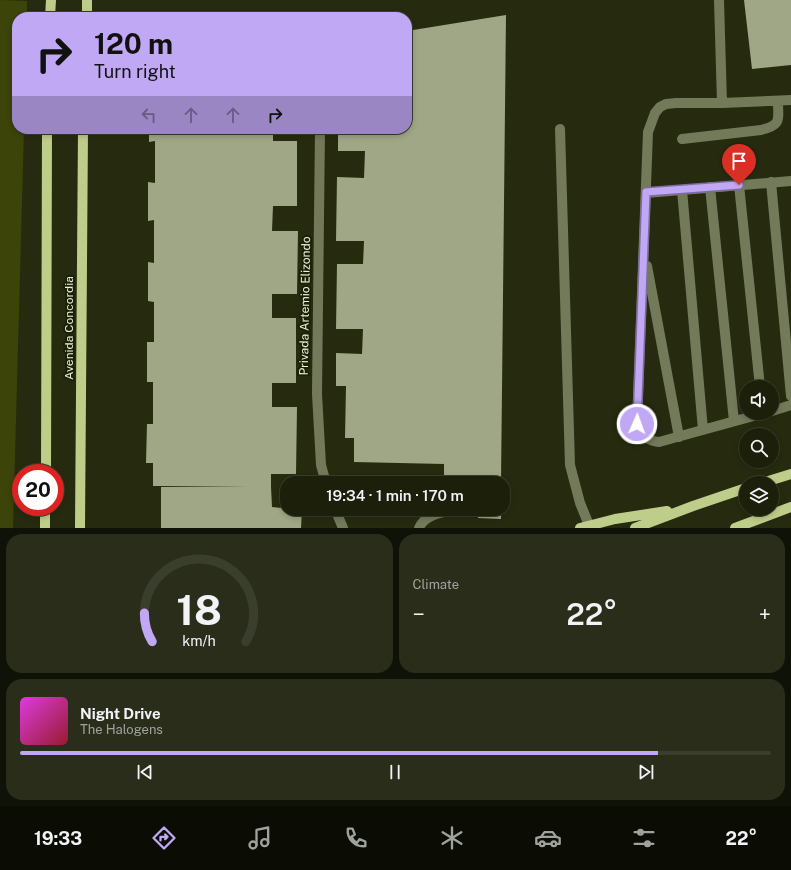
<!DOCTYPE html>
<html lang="en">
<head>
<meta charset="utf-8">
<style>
  :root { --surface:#1c200b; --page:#292d19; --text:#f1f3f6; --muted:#a0a39d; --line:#3a3e2c; --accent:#c0a8f4 }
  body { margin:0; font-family:"Public Sans",sans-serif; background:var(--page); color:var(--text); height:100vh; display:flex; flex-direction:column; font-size:15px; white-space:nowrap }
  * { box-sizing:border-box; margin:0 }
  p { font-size:13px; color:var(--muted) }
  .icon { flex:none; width:22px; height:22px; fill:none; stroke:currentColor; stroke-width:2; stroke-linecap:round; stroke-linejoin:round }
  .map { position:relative; height:528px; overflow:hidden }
  .sheet { display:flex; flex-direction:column; gap:6px; padding:6px; background:#0f1206; flex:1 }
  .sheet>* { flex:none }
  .hud { position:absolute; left:12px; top:12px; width:400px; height:122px; border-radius:16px; box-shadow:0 2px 6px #0003,0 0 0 1px var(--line); background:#c0a8f4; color:#111; overflow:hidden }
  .tools { position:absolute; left:739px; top:380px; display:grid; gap:8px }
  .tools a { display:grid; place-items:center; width:40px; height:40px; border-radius:50%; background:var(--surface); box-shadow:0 2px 6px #0003,0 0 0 1px var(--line); font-size:20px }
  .speed { position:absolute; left:12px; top:464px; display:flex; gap:8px; font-size:20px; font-weight:700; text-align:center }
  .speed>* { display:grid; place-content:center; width:52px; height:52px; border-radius:50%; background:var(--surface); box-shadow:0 2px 6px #0003,0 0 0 1px var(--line); line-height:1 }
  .speed .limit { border:6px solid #d22; background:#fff; color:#111 }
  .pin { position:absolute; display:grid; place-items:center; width:34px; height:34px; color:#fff; margin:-41px -17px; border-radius:50% 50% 50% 0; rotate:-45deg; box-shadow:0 0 4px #0007 }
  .pin .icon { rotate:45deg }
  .me { position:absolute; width:44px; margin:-22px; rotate:2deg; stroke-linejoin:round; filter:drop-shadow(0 0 3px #0008) }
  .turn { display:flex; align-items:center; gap:14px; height:84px; padding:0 16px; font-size:18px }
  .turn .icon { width:52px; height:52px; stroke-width:2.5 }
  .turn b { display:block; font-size:28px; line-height:34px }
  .lanes { display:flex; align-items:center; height:38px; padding:0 16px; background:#0003; justify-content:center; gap:20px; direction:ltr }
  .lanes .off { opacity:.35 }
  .big { font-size:30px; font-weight:600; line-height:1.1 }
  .sheet .widget { flex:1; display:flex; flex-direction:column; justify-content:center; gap:6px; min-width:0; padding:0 14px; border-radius:16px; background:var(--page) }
  .sheet .dial { align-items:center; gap:0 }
  .dial svg { height:104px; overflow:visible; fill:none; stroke:var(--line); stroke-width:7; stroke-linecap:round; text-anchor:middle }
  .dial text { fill:var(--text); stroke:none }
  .song { display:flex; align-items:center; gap:12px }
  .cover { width:48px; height:48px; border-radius:6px; background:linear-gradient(135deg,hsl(300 70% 55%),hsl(350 70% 35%)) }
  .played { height:4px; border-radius:2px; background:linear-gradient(90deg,var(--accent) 85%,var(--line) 85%) }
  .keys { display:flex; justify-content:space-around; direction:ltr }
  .heat { display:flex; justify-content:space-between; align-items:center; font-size:22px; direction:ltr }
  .sheet .tiles { flex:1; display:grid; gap:6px; grid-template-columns:1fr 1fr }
  .widget:last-child { grid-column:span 2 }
  .trip { position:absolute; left:280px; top:476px; width:230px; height:40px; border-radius:16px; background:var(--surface); box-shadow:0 2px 6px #0003,0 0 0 1px var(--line); font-weight:600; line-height:40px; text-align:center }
  .tab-bar { display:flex; height:64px; justify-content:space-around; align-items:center; background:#0b0d04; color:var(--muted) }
  .tab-bar .icon { width:28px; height:28px }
  .tab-bar .active { color:var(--accent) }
  .tab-bar b { font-size:18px; color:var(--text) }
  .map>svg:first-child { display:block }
</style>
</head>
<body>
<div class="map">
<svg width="791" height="528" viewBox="0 0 791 528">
  <rect width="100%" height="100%" fill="#262b0f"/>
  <!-- green -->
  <path fill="#3c4409" d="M 0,0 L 27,1 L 27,17 L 17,17 L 17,129 L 24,129 L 13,528 L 0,528 Z"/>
  <!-- building -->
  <path fill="#9fa786" d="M 744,0 L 791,0 L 791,65 L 752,69 Z
    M 506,15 L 501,483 L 444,483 L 444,464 L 354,462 L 354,438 L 345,438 L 346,386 L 336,386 L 336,353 L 362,354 L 363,329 L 336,329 L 337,264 L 363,264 L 364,241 L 336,241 L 337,177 L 364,178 L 365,151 L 338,151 L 338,129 L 407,129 L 407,31 Z
    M 149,129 L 273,129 L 273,141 L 297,141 L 297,206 L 273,206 L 272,231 L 298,231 L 297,294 L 272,294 L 272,318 L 296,318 L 296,383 L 272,383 L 272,407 L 297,407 L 296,474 L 271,474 L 271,487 L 272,507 L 302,510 L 301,528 L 161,528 L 161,487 L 249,486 L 153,486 L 153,463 L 146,463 L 147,424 L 153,424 L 153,382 L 147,382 L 147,342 L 154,342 L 154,302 L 148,301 L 148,262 L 154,263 L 154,220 L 148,221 L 148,182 L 155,183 L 155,141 L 149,142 Z
    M 478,509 L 501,509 L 501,519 L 478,518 Z"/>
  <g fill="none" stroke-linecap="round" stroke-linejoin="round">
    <!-- minor -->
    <path stroke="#737a5a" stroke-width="10" d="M 719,0 L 722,103
      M 320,129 L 317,394 L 321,465 L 326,483
      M 560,129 L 570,465 L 580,503 L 589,525
      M 682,139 L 761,130 C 782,125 778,120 778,101
      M 771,182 L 791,396
      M 739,185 L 760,387
      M 710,187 L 734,421
      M 682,190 L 703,430
      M 646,193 L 791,181
      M 647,266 L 679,437
      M 772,411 L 791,405
      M 764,413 L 659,442 C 647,441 641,435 637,424 L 648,132 L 655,113 L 660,107 L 666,104 L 676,103 L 722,103 L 791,100
      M 335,509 L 343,528
      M 419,528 C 425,513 446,512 460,509"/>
    <!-- major -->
    <path stroke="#bfcd8a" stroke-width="10" d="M 50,17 L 51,0
      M 87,17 L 87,0
      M 46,473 L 47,129
      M 762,483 L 791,474
      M 45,528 L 45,507
      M 80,528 L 83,129
      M 580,528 L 615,519 L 667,511
      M 635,528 L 693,506 L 746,488
      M 735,528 L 791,507"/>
  </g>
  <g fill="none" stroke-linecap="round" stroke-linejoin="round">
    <!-- route casing -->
    <g stroke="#7d6d9f" stroke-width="10">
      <path id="route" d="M 637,424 L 646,192 L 739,185"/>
    </g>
    <!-- route -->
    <use href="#route" stroke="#c0a8f4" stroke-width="7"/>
  </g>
  <g text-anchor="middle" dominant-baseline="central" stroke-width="4" stroke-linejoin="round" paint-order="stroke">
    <!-- street labels -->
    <g font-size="12" fill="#ebf0df" stroke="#1c2105">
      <text transform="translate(305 306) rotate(-89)">Privada Artemio Elizondo</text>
      <text transform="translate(69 328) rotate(-90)">Avenida Concordia</text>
    </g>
  </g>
</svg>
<div class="tools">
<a><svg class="icon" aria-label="sound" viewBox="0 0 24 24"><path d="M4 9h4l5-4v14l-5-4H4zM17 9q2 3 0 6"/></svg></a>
<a><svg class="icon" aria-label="search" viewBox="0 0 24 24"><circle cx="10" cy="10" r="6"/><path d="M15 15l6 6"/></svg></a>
<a><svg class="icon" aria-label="layers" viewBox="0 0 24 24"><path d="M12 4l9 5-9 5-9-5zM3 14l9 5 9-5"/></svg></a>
</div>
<div class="speed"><div class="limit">20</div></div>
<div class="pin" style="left:739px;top:185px;background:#d93025"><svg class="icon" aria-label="arrive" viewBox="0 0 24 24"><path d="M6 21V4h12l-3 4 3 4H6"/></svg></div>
<svg class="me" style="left:637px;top:424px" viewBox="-20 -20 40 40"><circle r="17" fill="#c0a8f4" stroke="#fff" stroke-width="3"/><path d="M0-11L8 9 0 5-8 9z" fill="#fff"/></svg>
<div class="trip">19:34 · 1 min · 170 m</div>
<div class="hud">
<div class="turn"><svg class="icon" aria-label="right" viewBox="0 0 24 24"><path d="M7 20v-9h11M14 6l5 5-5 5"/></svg><div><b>120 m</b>Turn right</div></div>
<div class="lanes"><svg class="icon off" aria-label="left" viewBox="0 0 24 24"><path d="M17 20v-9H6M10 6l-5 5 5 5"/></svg><svg class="icon off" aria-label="ahead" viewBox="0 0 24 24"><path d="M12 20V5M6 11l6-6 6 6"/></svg><svg class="icon off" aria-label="ahead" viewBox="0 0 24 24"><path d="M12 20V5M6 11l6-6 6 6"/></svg><svg class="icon" aria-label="right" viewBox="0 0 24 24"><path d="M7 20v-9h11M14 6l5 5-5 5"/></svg></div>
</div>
</div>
<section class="sheet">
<div class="tiles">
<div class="widget dial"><svg viewBox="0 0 100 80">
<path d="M14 69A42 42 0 1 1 86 69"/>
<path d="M14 69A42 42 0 0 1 8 47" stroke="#c0a8f4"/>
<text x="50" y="56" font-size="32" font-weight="700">18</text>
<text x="50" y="72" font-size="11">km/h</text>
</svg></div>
<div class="widget"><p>Climate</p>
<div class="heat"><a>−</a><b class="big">22°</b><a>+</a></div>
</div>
<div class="widget">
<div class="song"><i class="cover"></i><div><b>Night Drive</b><p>The Halogens</p></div></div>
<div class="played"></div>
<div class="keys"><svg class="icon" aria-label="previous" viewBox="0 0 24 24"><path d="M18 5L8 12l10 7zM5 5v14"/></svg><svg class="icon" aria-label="pause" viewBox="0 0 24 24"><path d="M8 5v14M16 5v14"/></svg><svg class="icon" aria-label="next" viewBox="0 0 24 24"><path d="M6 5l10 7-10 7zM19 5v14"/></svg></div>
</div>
</div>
</section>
<nav class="tab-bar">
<b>19:33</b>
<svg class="icon active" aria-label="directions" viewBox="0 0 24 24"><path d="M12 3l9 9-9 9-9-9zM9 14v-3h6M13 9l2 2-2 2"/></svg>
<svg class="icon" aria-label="music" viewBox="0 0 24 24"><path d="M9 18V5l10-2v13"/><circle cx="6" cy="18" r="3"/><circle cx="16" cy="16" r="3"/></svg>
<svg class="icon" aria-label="phone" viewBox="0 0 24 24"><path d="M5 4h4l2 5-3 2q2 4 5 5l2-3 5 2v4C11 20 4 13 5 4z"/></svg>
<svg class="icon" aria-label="climate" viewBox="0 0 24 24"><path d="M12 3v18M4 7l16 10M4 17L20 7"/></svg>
<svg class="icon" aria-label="car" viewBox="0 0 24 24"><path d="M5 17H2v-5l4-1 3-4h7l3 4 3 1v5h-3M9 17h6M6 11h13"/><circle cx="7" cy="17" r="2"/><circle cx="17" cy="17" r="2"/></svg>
<svg class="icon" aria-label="filters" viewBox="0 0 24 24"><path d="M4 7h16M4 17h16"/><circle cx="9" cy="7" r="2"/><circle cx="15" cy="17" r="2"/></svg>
<b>22°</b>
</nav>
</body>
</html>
